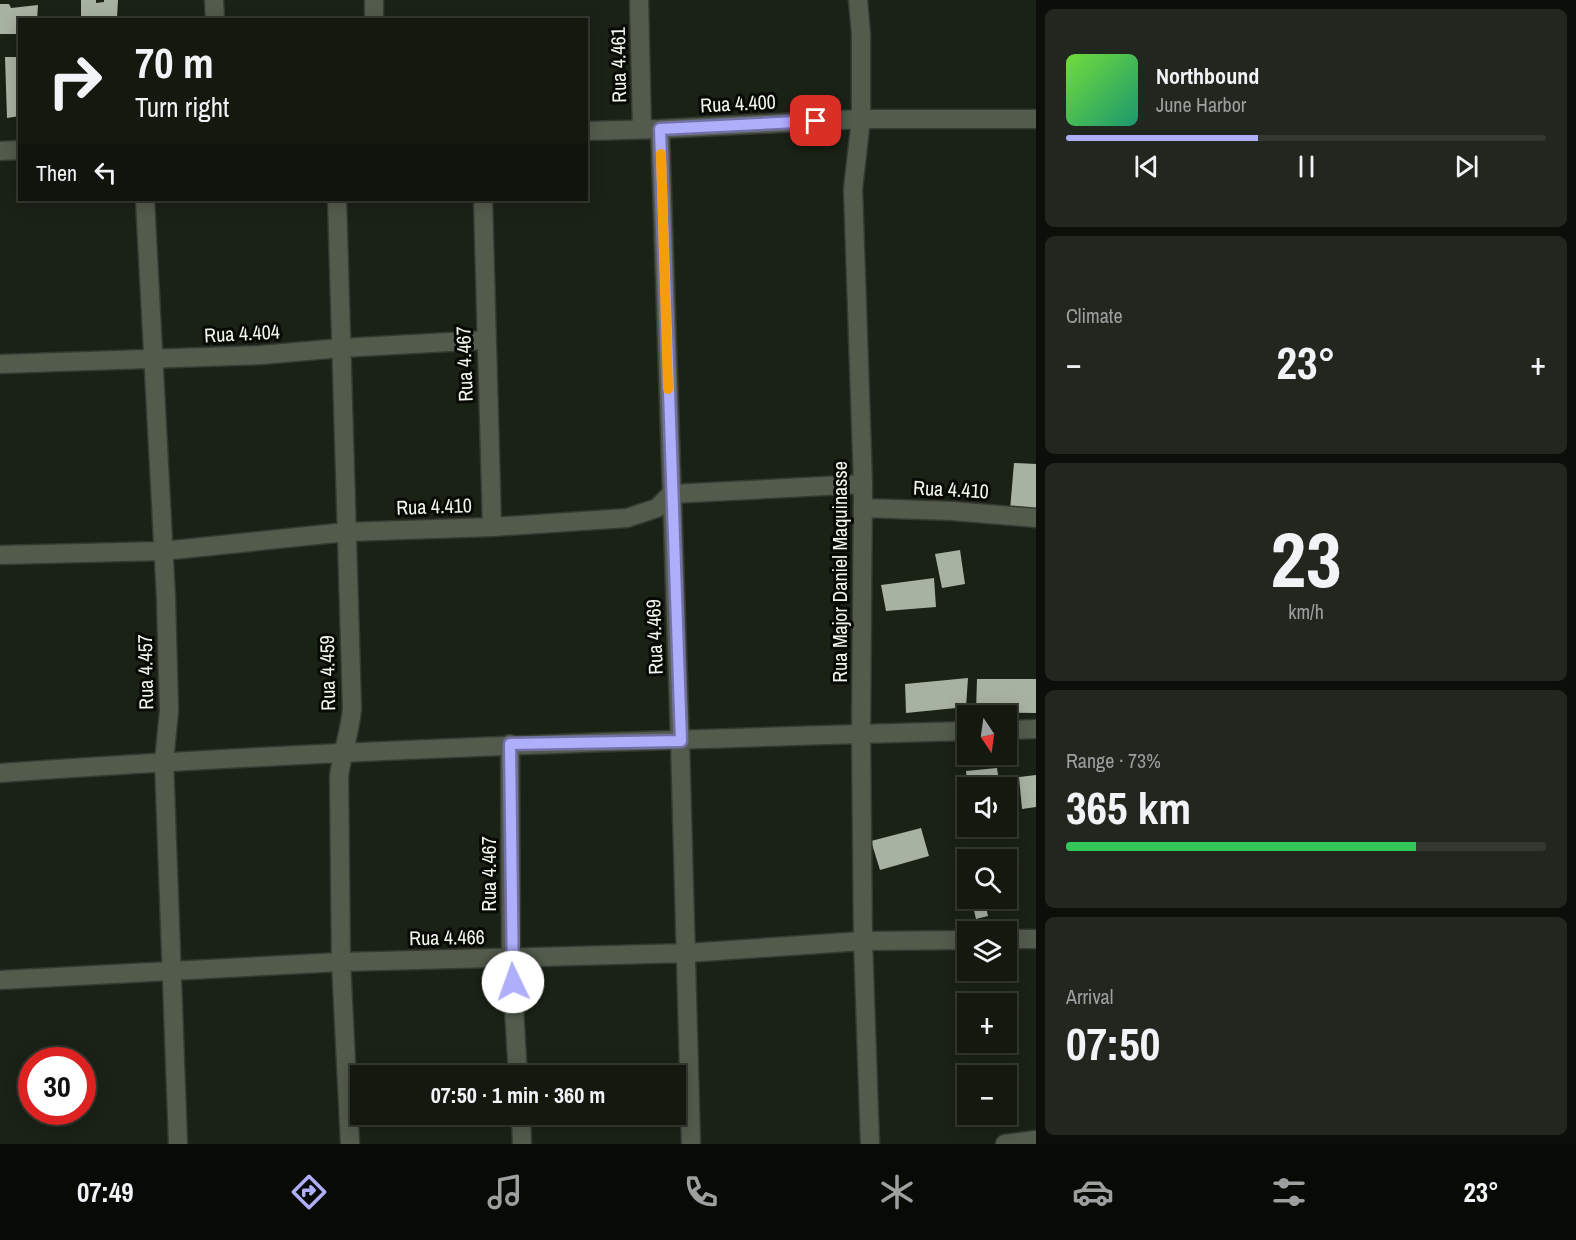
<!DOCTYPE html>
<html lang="en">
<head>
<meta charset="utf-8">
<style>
  :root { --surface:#141910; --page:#21261e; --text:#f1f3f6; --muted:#9da09f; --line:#333830; --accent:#aeaefb }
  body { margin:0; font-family:"Archivo Narrow",sans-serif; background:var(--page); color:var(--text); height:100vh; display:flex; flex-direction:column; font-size:22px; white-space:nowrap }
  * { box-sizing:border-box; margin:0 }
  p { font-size:20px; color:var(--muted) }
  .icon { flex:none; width:33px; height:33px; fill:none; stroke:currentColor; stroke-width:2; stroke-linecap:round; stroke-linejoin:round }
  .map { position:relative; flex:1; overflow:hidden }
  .drawer { display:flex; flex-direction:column; gap:9px; padding:9px; background:#0b0e09; width:540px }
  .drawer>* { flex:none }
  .banner { position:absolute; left:18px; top:18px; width:570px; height:183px; border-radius:0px; box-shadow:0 3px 15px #0003,0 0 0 2px var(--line); background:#141910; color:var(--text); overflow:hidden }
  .needle { width:39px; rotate:167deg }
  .buttons { position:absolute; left:957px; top:705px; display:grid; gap:12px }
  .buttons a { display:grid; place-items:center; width:60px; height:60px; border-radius:0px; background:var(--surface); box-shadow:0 3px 15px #0003,0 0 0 2px var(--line); font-size:30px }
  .speed { position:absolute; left:18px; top:1047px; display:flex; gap:12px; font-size:30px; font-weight:700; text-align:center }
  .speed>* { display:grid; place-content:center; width:78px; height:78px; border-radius:50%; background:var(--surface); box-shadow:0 3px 15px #0003,0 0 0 2px var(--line); line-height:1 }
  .speed .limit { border:9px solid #d22; background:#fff; color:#111 }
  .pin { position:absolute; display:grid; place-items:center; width:51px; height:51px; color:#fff; margin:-26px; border-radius:12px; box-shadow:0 3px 9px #0006 }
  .me { position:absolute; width:66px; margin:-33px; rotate:357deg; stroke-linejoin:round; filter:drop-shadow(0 0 4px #0008) }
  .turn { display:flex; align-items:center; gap:21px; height:126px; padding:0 18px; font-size:27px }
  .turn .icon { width:78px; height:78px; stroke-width:2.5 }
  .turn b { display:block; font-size:42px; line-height:51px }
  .then { display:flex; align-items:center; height:57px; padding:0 18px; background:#0003; gap:12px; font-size:22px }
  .big { font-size:45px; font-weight:700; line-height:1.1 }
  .drawer .tile { flex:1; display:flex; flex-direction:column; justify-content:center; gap:9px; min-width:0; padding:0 21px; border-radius:9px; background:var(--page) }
  .drawer .dial { align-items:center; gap:0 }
  .dial b { font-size:78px; line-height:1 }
  .song { display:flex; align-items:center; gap:18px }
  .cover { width:72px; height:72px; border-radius:9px; background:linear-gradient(135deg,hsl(100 70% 55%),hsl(160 70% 35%)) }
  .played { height:6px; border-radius:3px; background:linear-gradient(90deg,var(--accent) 40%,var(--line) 40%) }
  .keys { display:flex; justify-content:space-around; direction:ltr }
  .heat { display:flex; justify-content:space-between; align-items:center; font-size:33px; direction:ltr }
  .charge { height:9px; border-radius:4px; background:linear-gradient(90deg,#34c759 73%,var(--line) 0) }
  .trip { position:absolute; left:350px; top:1065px; width:336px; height:60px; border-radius:0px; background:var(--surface); box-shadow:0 3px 15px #0003,0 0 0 2px var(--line); font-weight:700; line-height:60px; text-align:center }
  .tab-bar { display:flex; height:96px; justify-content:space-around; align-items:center; background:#080a06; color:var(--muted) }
  .tab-bar .icon { width:42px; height:42px }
  .tab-bar .selected { color:var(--accent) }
  .tab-bar b { font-size:27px; color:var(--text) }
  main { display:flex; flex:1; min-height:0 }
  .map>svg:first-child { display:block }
</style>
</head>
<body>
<main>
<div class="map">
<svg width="1036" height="1144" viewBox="0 0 1036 1144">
  <rect width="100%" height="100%" fill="#1a2115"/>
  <!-- building -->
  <path fill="#a8b2a2" d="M 81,0 L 96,0 L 96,3 L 104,2 L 104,0 L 118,0 L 117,18 L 81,20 Z
    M 0,4 L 9,4 L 11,8 L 38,5 L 37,20 L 20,20 L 20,34 L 0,34 Z
    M 201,16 L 201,20 L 122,20 L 122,17 Z
    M 5,57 L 20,57 L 20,116 L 7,118 Z
    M 1014,463 L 1036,464 L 1036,511 L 1010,510 Z
    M 960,550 L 965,584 L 942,588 L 935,554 Z
    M 934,578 L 936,607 L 886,611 L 881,585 Z
    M 968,678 L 966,707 L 906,713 L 905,684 Z
    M 977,679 L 1036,679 L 1036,713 L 976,712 Z
    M 997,768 L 1000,788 L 968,788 L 966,771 Z
    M 1036,775 L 1036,807 L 1022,809 L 1019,777 Z
    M 921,828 L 929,856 L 880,870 L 871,841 Z
    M 971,898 L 984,898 L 988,916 L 976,919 Z"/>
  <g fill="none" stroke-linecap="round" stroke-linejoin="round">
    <!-- street casing -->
    <g stroke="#343a32" stroke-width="21">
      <path id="street" d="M 214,0 L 215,20
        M 374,0 L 374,20
        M 639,0 L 642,129
        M 858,0 L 861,34 L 861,119 L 853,189 L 863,484 L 861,734 L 863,941 L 870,1144
        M 660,129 L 680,741 L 691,1144
        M 586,131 L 660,129 L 861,119 L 1036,119
        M 0,151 L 20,150
        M 145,200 L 166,598 L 169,711 L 164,761 L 178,1144
        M 337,200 L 352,709 C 350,732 342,753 339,776 L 341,962 L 350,1144
        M 483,200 L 492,527
        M 0,364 L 261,355 L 341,348 L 486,340
        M 863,508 L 952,511 L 1036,518
        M 0,555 L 163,551 L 346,532 L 492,527 L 627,518 L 657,508 L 671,494 L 863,484
        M 510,744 L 511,958 L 518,1076
        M 1006,939 L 1036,939
        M 0,980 L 341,962 L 687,953 L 863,941 L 968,940
        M 521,1114 L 522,1144
        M 1005,1144 L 1036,1140"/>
    </g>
    <!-- secondary casing -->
    <g stroke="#343a32" stroke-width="21">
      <path id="secondary" d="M 1006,730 L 1036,729
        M 0,773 C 322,750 645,740 968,731"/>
    </g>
    <!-- street -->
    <use href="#street" stroke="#535b4d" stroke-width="18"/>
    <!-- secondary -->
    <use href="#secondary" stroke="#535b4d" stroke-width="18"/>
  </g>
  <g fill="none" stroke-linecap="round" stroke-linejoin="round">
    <!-- route casing -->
    <g stroke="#7171a3" stroke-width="15">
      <path id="route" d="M 513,982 L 510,744 L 681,741 L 660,129 L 816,121"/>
    </g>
    <!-- route -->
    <use href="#route" stroke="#aeaefb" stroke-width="10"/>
    <!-- slow -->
    <path stroke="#f59e0b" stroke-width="10" d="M 661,154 L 668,389"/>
  </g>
  <g text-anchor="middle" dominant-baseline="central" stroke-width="6" stroke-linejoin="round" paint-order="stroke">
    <!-- street labels -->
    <g font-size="20" fill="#f2f7ee" stroke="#070a05">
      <text transform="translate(618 65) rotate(-91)">Rua 4.461</text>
      <text transform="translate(738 103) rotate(-3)">Rua 4.400</text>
      <text transform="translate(242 333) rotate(-3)">Rua 4.404</text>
      <text transform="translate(464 364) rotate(-92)">Rua 4.467</text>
      <text transform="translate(951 489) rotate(3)">Rua 4.410</text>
      <text transform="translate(434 506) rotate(-2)">Rua 4.410</text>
      <text transform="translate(839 572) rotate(-90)">Rua Major Daniel Maquinasse</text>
      <text transform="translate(654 637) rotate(-92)">Rua 4.469</text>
      <text transform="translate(145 672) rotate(-91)">Rua 4.457</text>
      <text transform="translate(327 673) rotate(-91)">Rua 4.459</text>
      <text transform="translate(488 874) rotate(-90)">Rua 4.467</text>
      <text transform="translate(447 937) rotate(-1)">Rua 4.466</text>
    </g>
  </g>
</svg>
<div class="buttons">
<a><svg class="needle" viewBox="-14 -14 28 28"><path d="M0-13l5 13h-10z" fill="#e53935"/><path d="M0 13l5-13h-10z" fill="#9da09f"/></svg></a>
<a><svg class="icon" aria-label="sound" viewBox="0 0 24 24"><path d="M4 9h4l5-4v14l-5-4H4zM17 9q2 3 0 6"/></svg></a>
<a><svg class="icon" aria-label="search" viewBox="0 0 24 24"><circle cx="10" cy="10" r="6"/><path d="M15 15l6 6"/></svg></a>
<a><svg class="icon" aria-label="layers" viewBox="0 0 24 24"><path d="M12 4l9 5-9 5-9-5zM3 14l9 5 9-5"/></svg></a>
<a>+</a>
<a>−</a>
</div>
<div class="speed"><div class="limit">30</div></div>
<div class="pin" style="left:816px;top:121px;background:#d93025"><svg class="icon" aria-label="arrive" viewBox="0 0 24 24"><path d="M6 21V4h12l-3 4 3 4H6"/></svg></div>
<svg class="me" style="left:513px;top:982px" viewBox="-20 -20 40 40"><circle r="19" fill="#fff"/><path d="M0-13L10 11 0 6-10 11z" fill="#aeaefb"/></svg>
<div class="trip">07:50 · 1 min · 360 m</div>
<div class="banner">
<div class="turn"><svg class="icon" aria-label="right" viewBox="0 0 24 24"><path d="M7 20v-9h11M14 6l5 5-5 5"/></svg><div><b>70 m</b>Turn right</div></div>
<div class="then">Then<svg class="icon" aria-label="left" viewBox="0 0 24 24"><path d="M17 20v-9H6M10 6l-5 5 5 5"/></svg></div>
</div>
</div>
<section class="drawer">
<div class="tile">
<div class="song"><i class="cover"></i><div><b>Northbound</b><p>June Harbor</p></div></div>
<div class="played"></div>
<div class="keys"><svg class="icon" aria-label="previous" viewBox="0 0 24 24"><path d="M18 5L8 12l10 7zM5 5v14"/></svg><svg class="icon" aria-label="pause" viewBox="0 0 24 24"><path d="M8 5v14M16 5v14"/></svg><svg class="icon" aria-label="next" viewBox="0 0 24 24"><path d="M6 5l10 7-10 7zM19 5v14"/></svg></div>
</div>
<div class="tile"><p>Climate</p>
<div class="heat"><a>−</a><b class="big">23°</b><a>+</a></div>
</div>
<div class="tile dial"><b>23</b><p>km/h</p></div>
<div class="tile"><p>Range · 73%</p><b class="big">365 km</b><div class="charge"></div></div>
<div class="tile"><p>Arrival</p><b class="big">07:50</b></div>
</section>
</main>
<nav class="tab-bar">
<b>07:49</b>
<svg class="icon selected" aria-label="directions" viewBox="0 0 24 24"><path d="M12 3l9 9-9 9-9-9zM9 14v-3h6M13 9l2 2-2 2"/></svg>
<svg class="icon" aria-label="music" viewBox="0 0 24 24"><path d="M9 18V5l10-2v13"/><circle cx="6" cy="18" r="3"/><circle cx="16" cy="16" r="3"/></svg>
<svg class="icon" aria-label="phone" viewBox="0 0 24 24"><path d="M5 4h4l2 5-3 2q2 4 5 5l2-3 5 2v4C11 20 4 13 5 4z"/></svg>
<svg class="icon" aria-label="climate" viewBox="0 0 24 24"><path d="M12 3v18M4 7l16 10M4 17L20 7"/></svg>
<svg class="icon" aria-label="car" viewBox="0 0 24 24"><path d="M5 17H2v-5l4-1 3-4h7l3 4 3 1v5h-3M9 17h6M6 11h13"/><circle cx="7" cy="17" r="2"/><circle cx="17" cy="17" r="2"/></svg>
<svg class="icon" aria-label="filters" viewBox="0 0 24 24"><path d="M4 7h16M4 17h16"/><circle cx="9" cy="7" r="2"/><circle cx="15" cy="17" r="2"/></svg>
<b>23°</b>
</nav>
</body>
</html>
